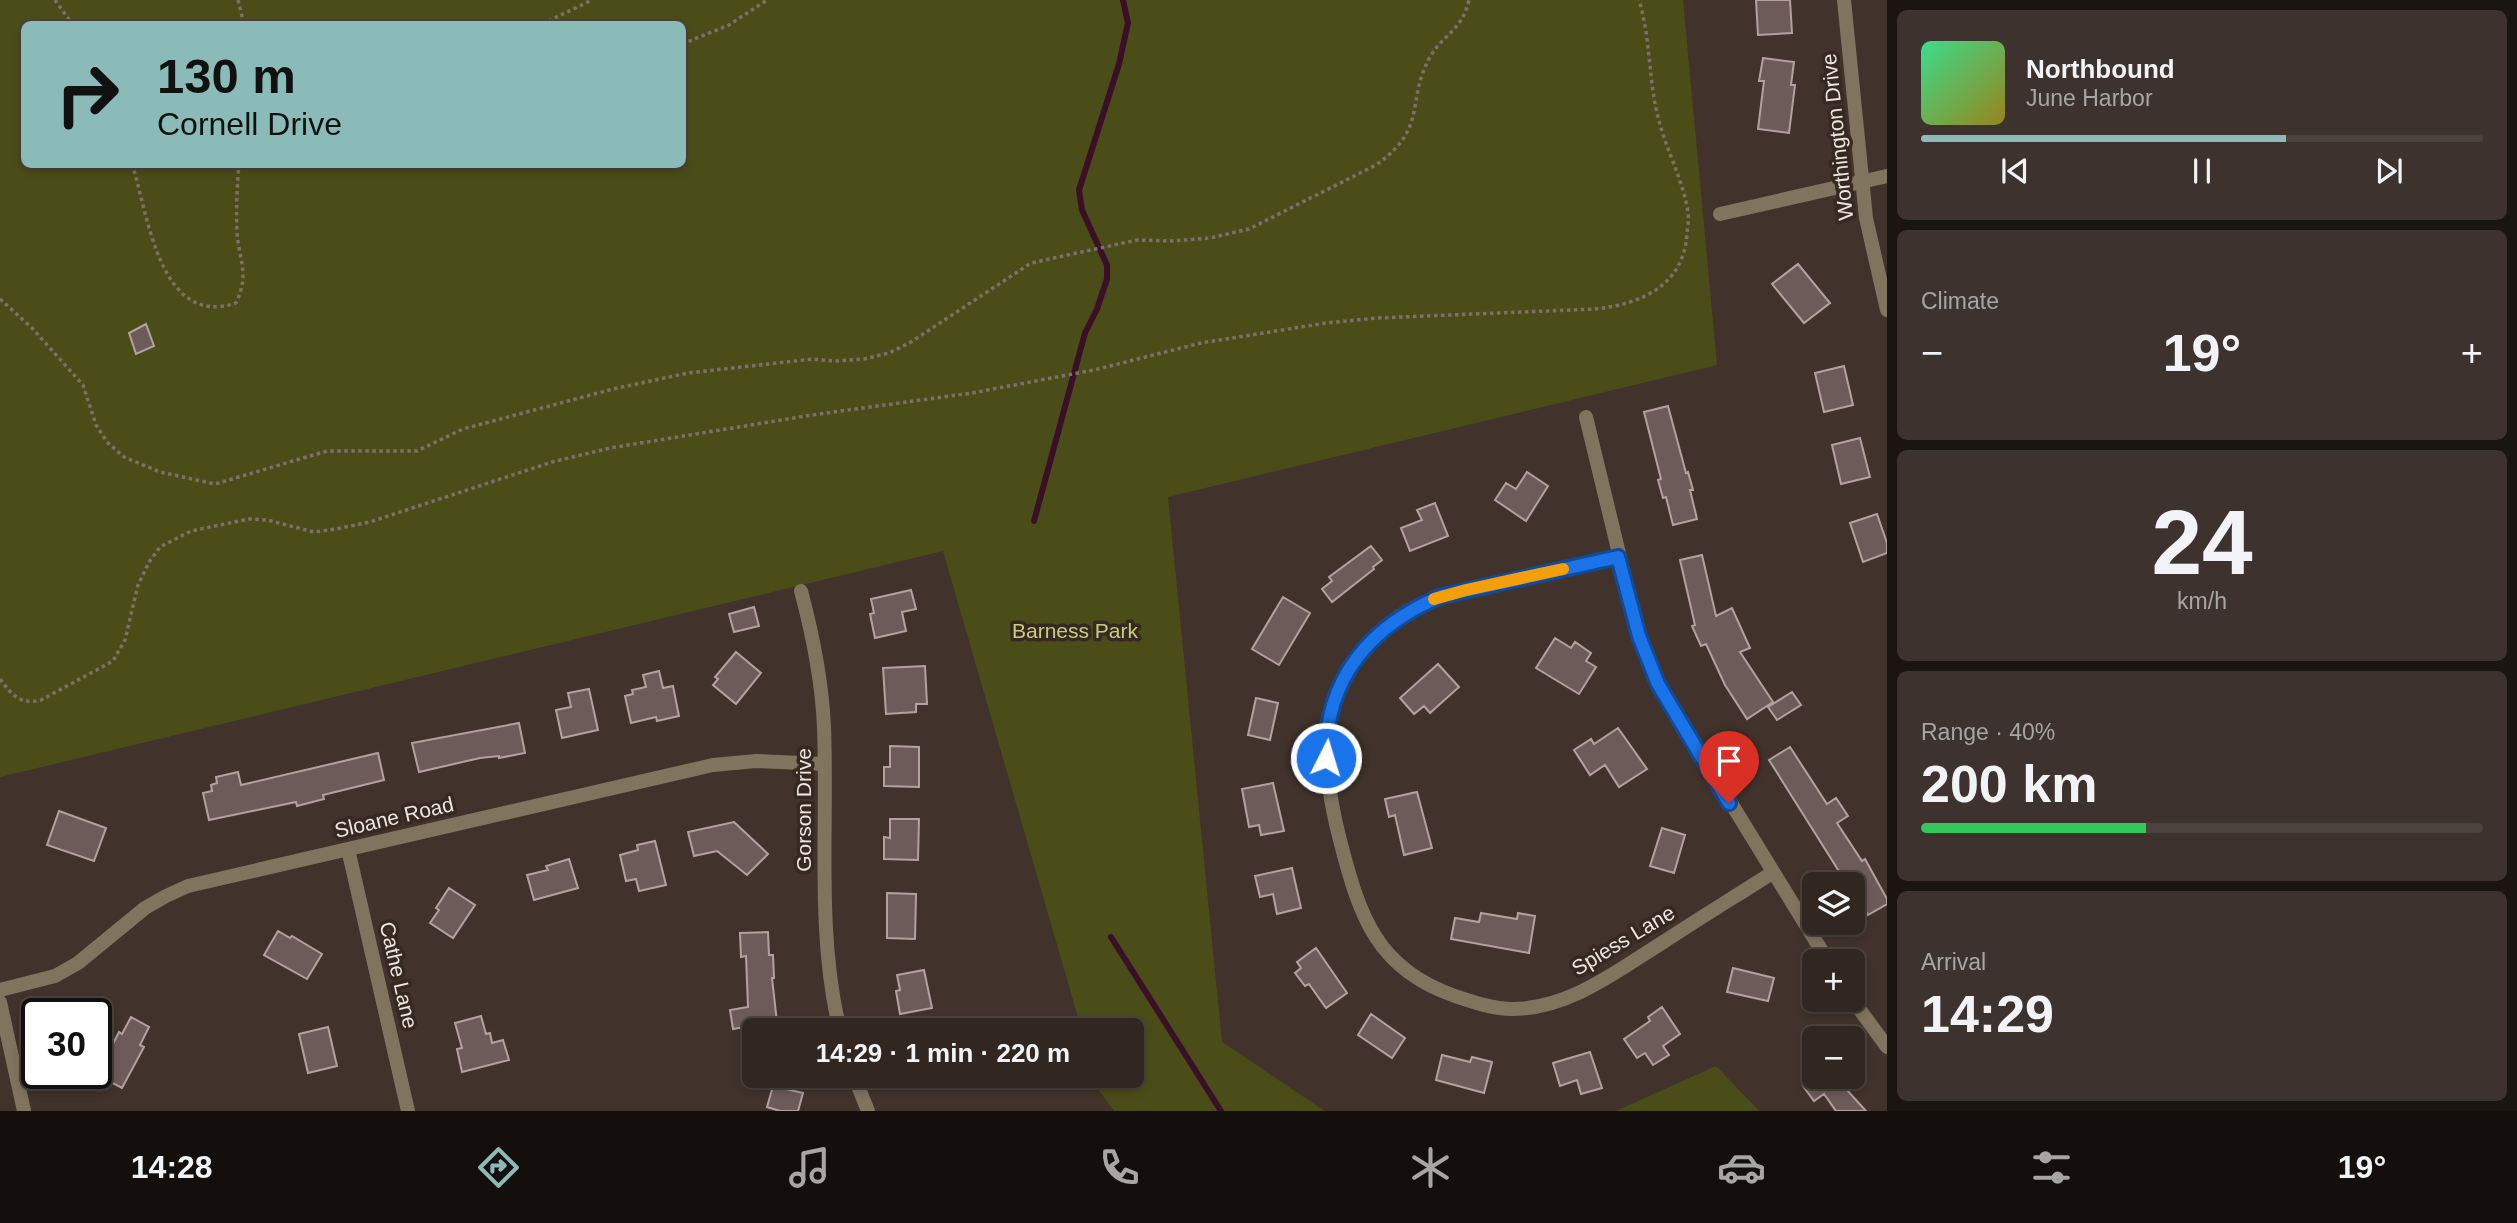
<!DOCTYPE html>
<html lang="en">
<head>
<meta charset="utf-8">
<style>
  :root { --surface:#312620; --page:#3d322d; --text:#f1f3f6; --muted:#a8a5a5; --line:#4c433e; --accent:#8bbbb9 }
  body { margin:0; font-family:Helvetica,sans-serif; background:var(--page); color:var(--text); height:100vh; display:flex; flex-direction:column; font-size:26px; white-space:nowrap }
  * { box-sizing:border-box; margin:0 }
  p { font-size:23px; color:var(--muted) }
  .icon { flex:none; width:38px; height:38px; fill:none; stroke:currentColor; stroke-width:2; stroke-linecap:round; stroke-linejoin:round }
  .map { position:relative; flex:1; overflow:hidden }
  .panel { display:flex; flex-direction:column; gap:10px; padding:10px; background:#1b1512; width:630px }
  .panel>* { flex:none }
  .top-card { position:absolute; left:21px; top:21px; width:665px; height:147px; border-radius:10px; box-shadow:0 4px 10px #0003,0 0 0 2px var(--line); background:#8bbbb9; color:#111; overflow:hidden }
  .fabs { position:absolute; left:1802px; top:872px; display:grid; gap:14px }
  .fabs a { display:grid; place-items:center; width:63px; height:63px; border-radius:10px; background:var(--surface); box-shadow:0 4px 10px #0003,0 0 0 2px var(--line); font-size:35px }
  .speed { position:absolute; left:21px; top:998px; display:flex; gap:14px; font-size:35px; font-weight:700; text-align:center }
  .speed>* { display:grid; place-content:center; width:91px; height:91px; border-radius:50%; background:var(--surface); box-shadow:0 4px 10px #0003,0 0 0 2px var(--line); line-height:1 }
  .speed .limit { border:4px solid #111; border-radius:10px; background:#fff; color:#111 }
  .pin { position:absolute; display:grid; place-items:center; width:60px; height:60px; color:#fff; margin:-72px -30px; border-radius:50% 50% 50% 0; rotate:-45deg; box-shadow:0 0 7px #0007 }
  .pin .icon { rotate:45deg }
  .me { position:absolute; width:77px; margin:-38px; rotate:5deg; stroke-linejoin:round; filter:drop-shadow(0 0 5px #0008) }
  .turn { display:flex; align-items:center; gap:24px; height:147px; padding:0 21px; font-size:32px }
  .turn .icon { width:91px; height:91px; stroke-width:2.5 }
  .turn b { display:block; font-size:49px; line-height:60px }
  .big { font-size:52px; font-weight:600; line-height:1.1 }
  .panel .tile { flex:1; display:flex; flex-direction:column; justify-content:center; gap:10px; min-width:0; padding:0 24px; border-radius:10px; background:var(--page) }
  .panel .dial { align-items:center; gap:0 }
  .dial b { font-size:91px; line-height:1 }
  .song { display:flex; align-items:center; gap:21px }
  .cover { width:84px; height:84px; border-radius:10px; background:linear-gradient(135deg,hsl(150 70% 55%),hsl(50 70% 35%)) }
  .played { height:7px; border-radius:4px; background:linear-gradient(90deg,var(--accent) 65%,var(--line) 65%) }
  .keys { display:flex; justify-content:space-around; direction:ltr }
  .heat { display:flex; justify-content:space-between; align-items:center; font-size:38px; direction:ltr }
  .charge { height:10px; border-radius:5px; background:linear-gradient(90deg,#34c759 40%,var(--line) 0) }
  .trip { position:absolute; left:742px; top:1018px; width:402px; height:70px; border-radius:10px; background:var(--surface); box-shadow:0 4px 10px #0003,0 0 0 2px var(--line); font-weight:600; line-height:70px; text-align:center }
  .tab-bar { display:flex; height:112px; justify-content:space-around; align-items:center; background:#140f0d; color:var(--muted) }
  .tab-bar .icon { width:49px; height:49px }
  .tab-bar .selected { color:var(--accent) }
  .tab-bar b { font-size:32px; color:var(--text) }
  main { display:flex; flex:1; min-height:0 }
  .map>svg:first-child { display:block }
</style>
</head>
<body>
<main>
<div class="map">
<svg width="1887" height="1111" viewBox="0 0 1887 1111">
  <rect width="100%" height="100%" fill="#41332b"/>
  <!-- green -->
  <path fill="#4b4d19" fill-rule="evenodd" d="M 0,0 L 1683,0 L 1717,365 L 1168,497 L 1222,1042 L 1325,1111 L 1114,1111 L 1098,1089 L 1095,1076 L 1132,1076 L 1132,1031 L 1082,1031 L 943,551 L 0,777 ZM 24,24 L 682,24 L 682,164 L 24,164 Z
    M 1716,1066 L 1759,1111 L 1616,1111 Z"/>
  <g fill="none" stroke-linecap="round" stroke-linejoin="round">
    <!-- stream -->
    <path stroke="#3c0f28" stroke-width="6" d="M 1034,521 L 1085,333 L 1097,309 L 1107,279 L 1107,265 L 1082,210 L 1079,190 L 1119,64 L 1128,23 L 1123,0
      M 1111,937 L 1221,1111"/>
  </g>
  <!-- building -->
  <path fill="#6d5b5a" stroke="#b5a0a0" stroke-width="2" d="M 1756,0 L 1790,0 L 1792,33 L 1758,35 Z
    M 1763,58 L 1794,62 L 1791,85 L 1795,85 L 1789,133 L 1758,129 L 1764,81 L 1759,81 Z
    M 1798,264 L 1830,303 L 1804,323 L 1772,284 Z
    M 146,324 L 154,346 L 136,354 L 129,333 Z
    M 1844,366 L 1853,405 L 1824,412 L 1815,373 Z
    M 1668,406 L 1686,473 L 1688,472 L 1693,490 L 1690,490 L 1697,519 L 1673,525 L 1666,497 L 1663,498 L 1658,480 L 1661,479 L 1644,412 Z
    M 1860,438 L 1870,477 L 1841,484 L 1832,445 Z
    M 1527,472 L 1548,486 L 1526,521 L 1495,500 L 1506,483 L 1516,489 Z
    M 1435,503 L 1448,536 L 1410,551 L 1401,528 L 1422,520 L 1417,510 Z
    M 1877,514 L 1887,543 L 1887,553 L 1863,562 L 1850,523 Z
    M 1371,546 L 1382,560 L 1373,567 L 1374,569 L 1332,602 L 1322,589 L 1332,581 L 1329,577 Z
    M 1702,555 L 1716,616 L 1732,608 L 1750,648 L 1740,652 L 1773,702 L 1747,719 L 1725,685 L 1706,644 L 1701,646 L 1692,626 L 1695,625 L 1680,560 Z
    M 911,590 L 916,609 L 902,612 L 906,631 L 875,638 L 870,614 L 874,613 L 871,599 Z
    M 1283,597 L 1310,613 L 1279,665 L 1252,649 Z
    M 754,607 L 759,626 L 734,632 L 729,614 Z
    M 1555,638 L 1571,648 L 1575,642 L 1591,653 L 1586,661 L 1596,667 L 1579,694 L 1536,668 Z
    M 736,652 L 761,673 L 736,704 L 713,685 L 718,679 L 715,677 Z
    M 1438,664 L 1459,687 L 1430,713 L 1424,706 L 1414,714 L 1400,698 Z
    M 925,666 L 927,704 L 916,704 L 916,712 L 886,714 L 883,668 Z
    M 659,671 L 663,688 L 673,686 L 679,716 L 657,721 L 656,717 L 631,723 L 625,696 L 633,694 L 632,690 L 646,687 L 643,675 Z
    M 589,689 L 598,730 L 562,738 L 556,710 L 571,707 L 568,693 Z
    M 1792,692 L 1801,705 L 1777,720 L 1768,707 Z
    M 1256,698 L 1278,703 L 1270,740 L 1248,735 Z
    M 519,723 L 525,753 L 499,758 L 499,756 L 480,758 L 419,772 L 412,743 Z
    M 1618,728 L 1647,769 L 1619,787 L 1605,765 L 1590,775 L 1574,750 L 1591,739 L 1594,744 Z
    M 890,746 L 919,747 L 919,787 L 884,786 L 884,767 L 890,767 Z
    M 1790,747 L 1827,804 L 1836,798 L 1848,816 L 1837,823 L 1862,861 L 1865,859 L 1887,899 L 1887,904 L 1868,915 L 1853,891 L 1853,884 L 1847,884 L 1769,760 Z
    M 378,753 L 384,780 L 323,795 L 324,799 L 297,806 L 296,802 L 209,820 L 203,793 L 212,791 L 211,785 L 217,783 L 216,777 L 238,772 L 241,785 Z
    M 1273,783 L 1284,831 L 1261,835 L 1259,825 L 1249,827 L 1242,789 Z
    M 1417,792 L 1432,848 L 1404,855 L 1395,815 L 1389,817 L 1385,799 Z
    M 59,811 L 106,828 L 94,861 L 47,845 Z
    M 890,819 L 919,819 L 918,860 L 884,859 L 884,837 L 890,838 Z
    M 734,822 L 768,854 L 747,875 L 717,851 L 694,856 L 688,832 Z
    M 1662,828 L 1685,835 L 1674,873 L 1650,866 Z
    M 655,841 L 666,885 L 639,891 L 636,879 L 626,881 L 620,855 L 638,850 L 637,845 Z
    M 569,859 L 578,888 L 534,900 L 527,875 L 548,870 L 546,866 Z
    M 1292,868 L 1301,908 L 1277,914 L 1273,894 L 1260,897 L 1255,876 Z
    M 449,888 L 475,905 L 453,938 L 430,923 L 439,910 L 436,908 Z
    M 887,893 L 916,894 L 915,939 L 887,938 Z
    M 1481,913 L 1517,919 L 1518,913 L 1535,916 L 1529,953 L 1451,939 L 1455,918 L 1479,922 Z
    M 278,931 L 290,938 L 292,936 L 322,954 L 307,979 L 264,955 Z
    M 768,932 L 769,955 L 773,955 L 774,978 L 772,978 L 778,1031 L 751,1031 L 750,1026 L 733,1029 L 730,1010 L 748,1007 L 746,956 L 741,957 L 740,933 Z
    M 1316,948 L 1347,993 L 1326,1008 L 1309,984 L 1305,986 L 1295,973 L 1301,968 L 1297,962 Z
    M 1733,968 L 1774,978 L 1768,1001 L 1727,992 Z
    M 924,970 L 932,1008 L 900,1014 L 896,991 L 900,990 L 897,975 Z
    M 1662,1007 L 1680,1034 L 1663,1046 L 1669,1055 L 1653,1065 L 1645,1053 L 1637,1058 L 1624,1039 L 1650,1021 L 1648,1017 Z
    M 1371,1014 L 1405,1038 L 1392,1058 L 1358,1035 Z
    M 481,1016 L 486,1034 L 490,1033 L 492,1043 L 503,1040 L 509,1060 L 462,1072 L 457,1049 L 462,1048 L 455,1023 Z
    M 131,1017 L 149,1027 L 140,1045 L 144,1047 L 122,1088 L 97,1075 L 119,1032 L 122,1034 Z
    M 328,1027 L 337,1066 L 308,1073 L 299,1034 Z
    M 1590,1052 L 1602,1088 L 1581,1094 L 1577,1080 L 1560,1086 L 1553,1063 Z
    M 1442,1055 L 1470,1062 L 1472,1057 L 1492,1062 L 1484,1093 L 1436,1080 Z
    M 1811,1076 L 1850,1076 L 1844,1080 L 1849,1087 L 1846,1089 L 1866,1111 L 1836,1111 L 1824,1094 L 1814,1101 L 1803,1086 L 1813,1079 Z
    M 773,1086 L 803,1093 L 798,1111 L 780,1111 L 767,1107 Z"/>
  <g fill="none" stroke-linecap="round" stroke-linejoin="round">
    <!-- path -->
    <path stroke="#7c7069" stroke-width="3.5" stroke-dasharray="3.5 3.5" stroke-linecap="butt" d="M 55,0 L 72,24
      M 238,0 L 244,24
      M 542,24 L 592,0
      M 682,44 L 729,25 L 767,0
      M 132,164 C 148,213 159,329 236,303 C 250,273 239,262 237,232 C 236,209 237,187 239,164
      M 0,299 L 32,328 L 83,385 L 96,425 L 107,442 L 124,457 L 160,472 L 215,484 L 327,451 L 417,451 L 463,429 L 613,389 L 688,373 L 813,359 L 834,361 L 864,359 L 889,353 L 911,342 L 1031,263 L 1137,240 L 1170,241 L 1210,238 L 1249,229 L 1376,165 C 1429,127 1405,103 1430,57 C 1443,34 1462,31 1469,0
      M 0,679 C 12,695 20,705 41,700 L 113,661 L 125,640 L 138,585 L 149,562 L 160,547 L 191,531 L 249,519 L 267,520 L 314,532 L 336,529 L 370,522 L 552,462 L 610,448 L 812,415 L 972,393 L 1094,370 L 1201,343 L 1326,323 L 1377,318 L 1595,309 C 1641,304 1684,286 1687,233 C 1688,226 1689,219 1688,212 C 1683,181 1667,151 1659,121 C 1648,81 1651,39 1639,0"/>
    <!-- minor -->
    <path stroke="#80745f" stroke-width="14" d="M 1844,0 L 1866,218 L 1887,310
      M 1720,214 L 1887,176
      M 1586,417 L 1639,636 L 1658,684 L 1828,961
      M 1618,557 C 1584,564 1549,572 1515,579 C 1469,589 1418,596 1383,629 C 1316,693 1319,761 1341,844 C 1360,917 1377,969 1455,996 C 1473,1002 1493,1009 1512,1009 C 1570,1009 1618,970 1665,941 C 1700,918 1736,896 1772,873
      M 801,591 C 813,636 822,681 824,727 C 828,829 816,931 840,1031
      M 348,849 L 408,1111
      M 0,990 L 55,976 L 78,963 L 145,908 L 166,896 L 188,886 L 713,765 L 756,761 L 824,764
      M 1852,999 L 1887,1047
      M 0,1002 L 24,1111
      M 854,1076 L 868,1111"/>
  </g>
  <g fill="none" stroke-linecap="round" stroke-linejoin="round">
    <!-- route casing -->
    <g stroke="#114b97" stroke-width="18">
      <path id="route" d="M 1326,758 C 1325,678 1371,625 1442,596 L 1618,557 L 1639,636 L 1658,684 L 1729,803"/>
    </g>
    <!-- route -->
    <use href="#route" stroke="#1a73e8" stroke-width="12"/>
    <!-- slow -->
    <path stroke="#f59e0b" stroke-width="12" d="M 1434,599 L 1466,590 L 1563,569"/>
  </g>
  <g text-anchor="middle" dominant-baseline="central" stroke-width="7" stroke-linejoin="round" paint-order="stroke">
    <!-- street labels -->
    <g font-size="21" fill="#eee5e0" stroke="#362921">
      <text transform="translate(1837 137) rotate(-96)">Worthington Drive</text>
      <text transform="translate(803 810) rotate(-90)">Gorson Drive</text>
      <text transform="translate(394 817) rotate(-13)">Sloane Road</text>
      <text transform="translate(1623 940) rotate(-31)">Spiess Lane</text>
      <text transform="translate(399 975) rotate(77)">Cathe Lane</text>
    </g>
    <!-- park labels -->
    <g font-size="21" fill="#c9cd7a" stroke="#362921">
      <text x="1075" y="630">Barness Park</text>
    </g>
  </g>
</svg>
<div class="fabs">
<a><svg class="icon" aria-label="layers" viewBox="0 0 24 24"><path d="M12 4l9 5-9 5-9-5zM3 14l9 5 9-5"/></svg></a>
<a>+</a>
<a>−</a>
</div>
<div class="speed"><div class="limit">30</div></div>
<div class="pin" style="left:1729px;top:803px;background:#d93025"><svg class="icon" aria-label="arrive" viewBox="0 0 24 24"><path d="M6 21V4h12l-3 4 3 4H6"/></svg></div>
<svg class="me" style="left:1326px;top:758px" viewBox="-20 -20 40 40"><circle r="17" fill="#1a73e8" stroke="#fff" stroke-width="3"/><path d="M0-11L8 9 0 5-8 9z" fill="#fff"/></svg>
<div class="trip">14:29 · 1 min · 220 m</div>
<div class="top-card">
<div class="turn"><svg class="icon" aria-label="right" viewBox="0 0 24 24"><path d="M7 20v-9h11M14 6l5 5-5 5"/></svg><div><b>130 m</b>Cornell Drive</div></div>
</div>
</div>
<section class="panel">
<div class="tile">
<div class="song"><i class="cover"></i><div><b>Northbound</b><p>June Harbor</p></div></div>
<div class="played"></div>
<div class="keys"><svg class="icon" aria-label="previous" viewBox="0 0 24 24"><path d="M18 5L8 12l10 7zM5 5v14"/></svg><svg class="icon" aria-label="pause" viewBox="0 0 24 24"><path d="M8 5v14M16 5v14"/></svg><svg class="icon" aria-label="next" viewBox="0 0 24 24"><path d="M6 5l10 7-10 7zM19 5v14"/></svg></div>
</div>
<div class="tile"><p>Climate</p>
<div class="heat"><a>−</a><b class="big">19°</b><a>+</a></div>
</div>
<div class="tile dial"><b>24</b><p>km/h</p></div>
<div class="tile"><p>Range · 40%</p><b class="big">200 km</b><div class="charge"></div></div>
<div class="tile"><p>Arrival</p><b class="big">14:29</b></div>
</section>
</main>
<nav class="tab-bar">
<b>14:28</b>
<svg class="icon selected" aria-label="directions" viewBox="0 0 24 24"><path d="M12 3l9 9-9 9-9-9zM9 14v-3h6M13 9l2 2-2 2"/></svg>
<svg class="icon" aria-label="music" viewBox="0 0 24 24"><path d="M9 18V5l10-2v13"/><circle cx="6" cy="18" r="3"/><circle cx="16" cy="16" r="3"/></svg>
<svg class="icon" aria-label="phone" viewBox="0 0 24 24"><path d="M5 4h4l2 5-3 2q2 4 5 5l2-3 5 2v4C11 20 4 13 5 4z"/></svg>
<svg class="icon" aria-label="climate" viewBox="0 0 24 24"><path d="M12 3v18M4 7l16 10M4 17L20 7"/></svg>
<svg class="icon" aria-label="car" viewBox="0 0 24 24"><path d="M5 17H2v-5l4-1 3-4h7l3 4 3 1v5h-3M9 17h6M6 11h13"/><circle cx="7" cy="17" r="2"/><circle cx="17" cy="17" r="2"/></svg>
<svg class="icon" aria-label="filters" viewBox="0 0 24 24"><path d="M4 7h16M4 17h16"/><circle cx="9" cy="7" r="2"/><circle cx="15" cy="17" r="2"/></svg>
<b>19°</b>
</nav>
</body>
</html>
